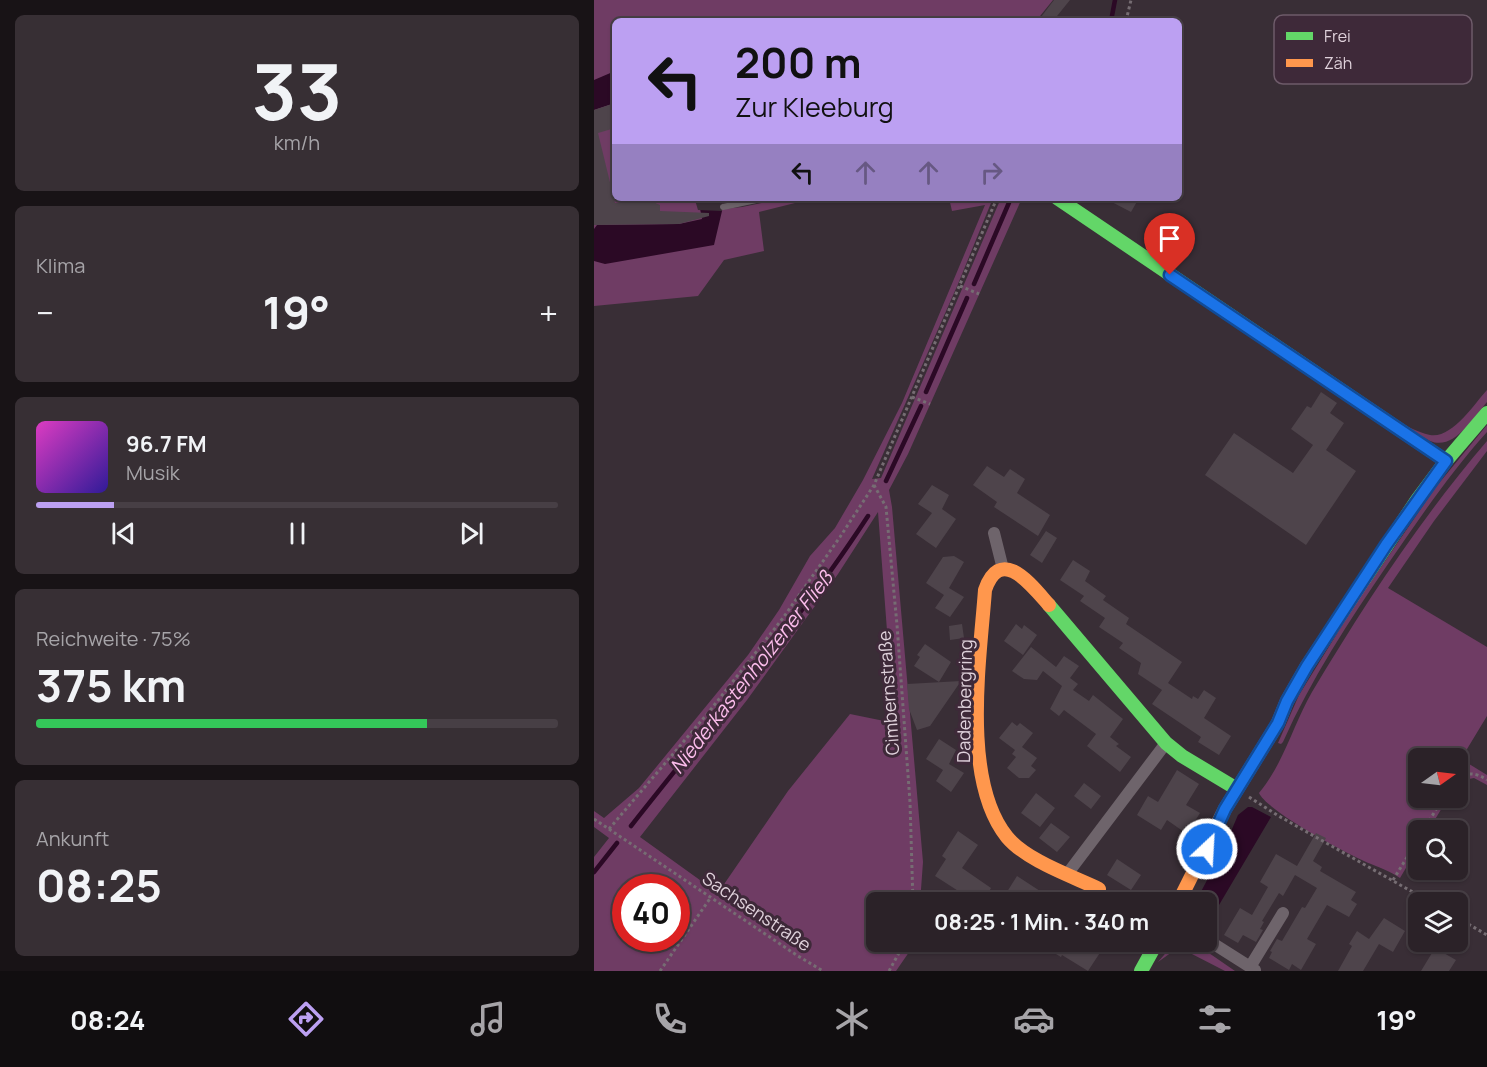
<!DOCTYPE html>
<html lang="de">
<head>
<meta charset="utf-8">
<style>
  :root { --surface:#2b2228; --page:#372f34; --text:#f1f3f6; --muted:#a6a4a8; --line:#473f45; --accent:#bca0f2 }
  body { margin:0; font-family:Manrope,sans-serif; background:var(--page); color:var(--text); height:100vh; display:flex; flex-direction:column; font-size:22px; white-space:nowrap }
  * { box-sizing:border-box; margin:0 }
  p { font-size:20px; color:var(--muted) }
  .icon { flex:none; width:33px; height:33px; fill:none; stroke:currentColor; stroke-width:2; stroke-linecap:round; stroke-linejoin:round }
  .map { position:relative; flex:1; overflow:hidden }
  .sheet { display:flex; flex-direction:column; gap:15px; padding:15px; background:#181316; width:594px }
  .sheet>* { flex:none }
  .guide { position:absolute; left:18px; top:18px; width:570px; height:183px; border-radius:9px; box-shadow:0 2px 4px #0004,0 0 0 2px var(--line); background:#bca0f2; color:#111; overflow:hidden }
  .needle { width:39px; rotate:76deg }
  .buttons { position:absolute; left:814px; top:748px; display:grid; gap:12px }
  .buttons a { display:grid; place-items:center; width:60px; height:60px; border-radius:9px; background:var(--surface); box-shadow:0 2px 4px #0004,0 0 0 2px var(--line); font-size:30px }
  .speed { position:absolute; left:18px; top:874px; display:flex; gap:12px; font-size:30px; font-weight:700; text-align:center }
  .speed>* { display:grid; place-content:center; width:78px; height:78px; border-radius:50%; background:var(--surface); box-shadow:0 2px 4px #0004,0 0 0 2px var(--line); line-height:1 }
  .speed .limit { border:9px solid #d22; background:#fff; color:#111 }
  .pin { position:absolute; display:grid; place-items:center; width:51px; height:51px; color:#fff; margin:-62px -26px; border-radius:50% 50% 50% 0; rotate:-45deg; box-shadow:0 0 6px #0007 }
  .pin .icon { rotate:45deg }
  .me { position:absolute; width:66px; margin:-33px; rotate:25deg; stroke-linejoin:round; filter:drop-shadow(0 0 4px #0008) }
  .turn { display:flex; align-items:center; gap:21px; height:126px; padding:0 24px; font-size:27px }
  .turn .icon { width:78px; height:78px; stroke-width:2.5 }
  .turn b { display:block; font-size:42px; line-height:51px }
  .lanes { display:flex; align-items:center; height:57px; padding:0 24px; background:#0003; justify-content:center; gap:30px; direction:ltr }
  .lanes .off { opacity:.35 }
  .big { font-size:45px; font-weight:700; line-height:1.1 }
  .sheet .widget { flex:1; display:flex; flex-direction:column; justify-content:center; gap:9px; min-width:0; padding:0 21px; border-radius:9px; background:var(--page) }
  .sheet .dial { align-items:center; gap:0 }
  .dial b { font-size:78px; line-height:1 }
  .song { display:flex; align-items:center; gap:18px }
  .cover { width:72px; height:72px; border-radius:9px; background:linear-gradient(135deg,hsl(310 70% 55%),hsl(250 70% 35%)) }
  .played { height:6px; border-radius:3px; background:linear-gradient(90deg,var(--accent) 15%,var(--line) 15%) }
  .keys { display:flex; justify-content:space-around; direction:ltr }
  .heat { display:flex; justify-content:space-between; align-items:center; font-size:33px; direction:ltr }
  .charge { height:9px; border-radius:4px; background:linear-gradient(90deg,#34c759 75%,var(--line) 0) }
  .trip { position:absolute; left:272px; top:892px; width:351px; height:60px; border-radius:9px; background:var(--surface); box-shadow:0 2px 4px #0004,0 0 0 2px var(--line); font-weight:700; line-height:60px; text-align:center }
  .dock { display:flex; height:96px; justify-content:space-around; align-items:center; background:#110e10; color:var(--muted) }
  .dock .icon { width:42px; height:42px }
  .dock .active { color:var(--accent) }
  .dock b { font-size:27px; color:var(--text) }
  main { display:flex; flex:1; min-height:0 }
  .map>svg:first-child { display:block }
</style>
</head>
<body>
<main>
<section class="sheet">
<div class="widget dial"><b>33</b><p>km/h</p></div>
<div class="widget"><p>Klima</p>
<div class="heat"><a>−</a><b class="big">19°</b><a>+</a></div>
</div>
<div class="widget">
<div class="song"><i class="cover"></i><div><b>96.7 FM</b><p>Musik</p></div></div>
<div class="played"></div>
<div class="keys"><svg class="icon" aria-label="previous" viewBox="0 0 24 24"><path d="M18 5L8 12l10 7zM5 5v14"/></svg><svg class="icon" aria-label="pause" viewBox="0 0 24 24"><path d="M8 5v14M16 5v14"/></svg><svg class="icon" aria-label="next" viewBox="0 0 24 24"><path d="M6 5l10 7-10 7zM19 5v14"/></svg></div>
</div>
<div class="widget"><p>Reichweite · 75%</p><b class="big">375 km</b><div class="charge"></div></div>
<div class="widget"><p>Ankunft</p><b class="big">08:25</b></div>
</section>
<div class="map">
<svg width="893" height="971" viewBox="0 0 893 971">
  <rect width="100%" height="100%" fill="#392e36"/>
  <!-- green -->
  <path fill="#6f3c64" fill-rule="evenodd" d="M 0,0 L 459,0 L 442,21 L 21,21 L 21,198 L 156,198 L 129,203 L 129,209 L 148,207 L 191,198 L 221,198 L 165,212 L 170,251 L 130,260 L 104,296 L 0,306 Z
    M 355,198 L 399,198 L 364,284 L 278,479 L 287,478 L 407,198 L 428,198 L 314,454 L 295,490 L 298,507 L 329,862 L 326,903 L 282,903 L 282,942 L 322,942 L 302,971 L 0,971 L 0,857 L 15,838 L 0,827 L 0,811 L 10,818 L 45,788 L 154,655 L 185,610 L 216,556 L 241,528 L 269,480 L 308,403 L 391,205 L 358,211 ZM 284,512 L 300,723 L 256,714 L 194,791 L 124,893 L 46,837 L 153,700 L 244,574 ZM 32,888 L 82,888 L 82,939 L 32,939 Z
    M 893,390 L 893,402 C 879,418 860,451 836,441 L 797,418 C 809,424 823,432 836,435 C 858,439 880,404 893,390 Z
    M 893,425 L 893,432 C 856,473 825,519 794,564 C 755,621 717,679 689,742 L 687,744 L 684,743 L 705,695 L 757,611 L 841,488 Z
    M 893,441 L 893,451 L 840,521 L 794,588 L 893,647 L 893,716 L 867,759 L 893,775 L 893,785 L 880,778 L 864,781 L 864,759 L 825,759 L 825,798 L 854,798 L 834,831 L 825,831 L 825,846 L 806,878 C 795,871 789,869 777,864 C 755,855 674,812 665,793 C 690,763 699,725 718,692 C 770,605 827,518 893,441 Z
    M 584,942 L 599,942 L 641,971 L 631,971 L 596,953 L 578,952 L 564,962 L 576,948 Z"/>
  <!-- water -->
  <path fill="#2b0925" d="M 21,71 L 21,103 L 0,110 L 0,80 Z
    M 104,198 L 128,198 L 128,211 L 120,245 L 11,264 L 0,261 L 0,229 L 3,225 L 85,224 L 108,219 Z
    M 654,807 L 658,807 L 677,817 L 612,927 L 612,903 L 601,903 L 629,850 L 644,815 Z"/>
  <!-- pier -->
  <path fill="#392e36" d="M 111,199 L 129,201 L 128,211 L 104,210 L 101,200 Z"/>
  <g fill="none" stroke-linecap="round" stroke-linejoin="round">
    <!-- stream -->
    <path stroke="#2b0925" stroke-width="4.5" d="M 517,21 L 521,0
      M 380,284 L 417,198
      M 332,392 L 373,298
      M 292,481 L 327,406
      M 37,826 C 117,724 203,625 274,516
      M 0,872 L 23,843"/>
  </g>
  <!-- building -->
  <path fill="#4e444b" d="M 460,0 L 476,0 L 459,21 L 444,21 Z
    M 21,103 L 21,128 L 4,133 L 21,203 L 59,202 L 66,205 L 66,211 L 115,213 L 115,216 L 85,224 L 0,225 L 0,110 Z
    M 510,198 L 545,198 L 537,212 Z
    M 727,392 L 743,403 L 736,413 L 750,423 L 732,450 L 762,471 L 712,545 L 611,475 L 640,433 L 699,473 L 719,445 L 697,429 L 713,406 L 717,408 Z
    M 393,466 L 410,477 L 416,469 L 431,479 L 423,493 L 456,515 L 444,536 L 400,507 L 403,502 L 379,485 Z
    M 338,485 L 355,495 L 348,509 L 362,519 L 342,548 L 322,534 L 338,513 L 324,504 Z
    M 452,531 L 463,538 L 448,563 L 436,555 Z
    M 360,556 L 370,562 L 355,588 L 370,597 L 356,617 L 341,608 L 350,595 L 332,583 L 349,557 Z
    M 479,560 L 496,571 L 491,581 L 512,596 L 509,600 L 535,618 L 532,624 L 588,662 L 574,683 L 598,699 L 599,696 L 604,699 L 610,690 L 622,698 L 610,718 L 637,736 L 625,755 L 604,742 L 607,737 L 558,704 L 568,690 L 544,674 L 547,663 L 525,648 L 529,643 L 505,627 L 511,618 L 486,601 L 490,596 L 466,580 Z
    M 368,624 L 370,638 L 356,640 L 355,626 Z
    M 422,624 L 428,629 L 430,625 L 443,635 L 429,655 L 410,641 Z
    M 331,644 L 357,662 L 345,682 L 320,666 L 326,657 L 323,655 Z
    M 437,647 L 462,667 L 470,656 L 485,666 L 476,678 L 484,684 L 479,690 L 495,701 L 499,695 L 529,719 L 516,737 L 525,744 L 522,746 L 537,757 L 526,772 L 493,746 L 502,734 L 470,710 L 465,716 L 456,709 L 468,686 L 449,671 L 443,680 L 430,679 L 418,671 Z
    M 367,681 L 336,726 L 323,730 L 315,709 L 313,684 Z
    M 418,722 L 423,726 L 426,723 L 439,733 L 428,747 L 443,758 L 437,766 L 442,770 L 435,778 L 425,778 L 413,768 L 422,757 L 418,754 L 421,750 L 405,738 Z
    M 345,739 L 362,750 L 355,764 L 370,773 L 357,792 L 342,781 L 349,770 L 332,759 Z
    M 583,770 L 605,784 L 592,805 L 606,813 L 593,834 L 573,820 L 567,830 L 543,815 L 554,796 L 564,802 Z
    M 490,783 L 507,796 L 497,809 L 480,796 Z
    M 442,793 L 461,808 L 446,827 L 427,813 Z
    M 457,823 L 476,837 L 463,852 L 445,838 Z
    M 364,831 L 384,845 L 368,868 L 397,888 L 389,903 L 383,903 L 341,876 L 352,859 L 348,856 Z
    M 722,833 L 732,838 L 719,861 L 728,867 L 726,871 L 762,892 L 757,900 L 763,904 L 755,917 L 733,905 L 713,939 L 722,944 L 707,970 L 698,964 L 695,970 L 675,958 L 678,952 L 676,951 L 683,939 L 688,941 L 708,907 L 711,908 L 723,888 L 701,875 L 689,896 L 685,893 L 668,921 L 670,922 L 666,929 L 669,930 L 662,942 L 649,935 L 644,943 L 630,935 L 646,908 L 658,915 L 674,887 L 666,882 L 682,854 L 703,866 Z
    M 523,859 L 547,875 L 537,890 L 513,875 Z
    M 423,876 L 446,891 L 437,903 L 406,903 Z
    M 790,918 L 811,931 L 799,952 L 785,944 L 769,971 L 744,971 L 758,946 L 755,944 L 763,931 L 775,939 Z
    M 442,942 L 513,942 L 494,971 L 468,955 L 467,957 Z
    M 841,948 L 862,960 L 855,971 L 827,971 Z"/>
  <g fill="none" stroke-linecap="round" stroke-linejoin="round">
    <!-- path -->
    <path stroke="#766d73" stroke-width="3" stroke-dasharray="3 3" stroke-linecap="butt" d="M 532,21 L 537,0
      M 366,286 L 385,294
      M 318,397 L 336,404
      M 280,485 L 292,507 L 303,625 L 316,802 L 319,903
      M 864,777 C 875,772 883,773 893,780
      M 655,797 L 683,815 L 838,903
      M 0,819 L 204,956 L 229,971
      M 15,829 L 114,713 L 189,618 L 246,537 L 280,485 L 403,198
      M 829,831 L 849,798
      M 799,880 L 825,838
      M 864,918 L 893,935
      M 66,971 L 117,897
      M 295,971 L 311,942"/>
    <!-- lane -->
    <path stroke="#6e646b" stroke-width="6" d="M 129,207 L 172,198"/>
    <!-- street -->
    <path stroke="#6e646b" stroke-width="12" d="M 400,533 L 409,569
      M 474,873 L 572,743
      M 612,939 L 661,970
      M 656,967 L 689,913"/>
    <!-- fast -->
    <path stroke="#63d668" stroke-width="14" d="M 463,198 L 852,461
      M 771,578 L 823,500 L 852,461 L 893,413
      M 455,605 L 572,743 L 588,756 L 643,789
      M 547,971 L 563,942"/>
    <!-- slow -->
    <path stroke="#ff974d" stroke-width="14" d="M 455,605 C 438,586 407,544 391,590 C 386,659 367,780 413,837 C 433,861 478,876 505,889
      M 584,903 L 631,809 L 684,723 L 693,701 L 713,666 L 771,578"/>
  </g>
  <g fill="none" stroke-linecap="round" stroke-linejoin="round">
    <!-- route casing -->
    <g stroke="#114b97" stroke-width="15">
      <path id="route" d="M 576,275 L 852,461 L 792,545 L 713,666 L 693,701 L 684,723 L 631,809 L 613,849"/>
    </g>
    <!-- route -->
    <use href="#route" stroke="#1a73e8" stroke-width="10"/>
  </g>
  <g text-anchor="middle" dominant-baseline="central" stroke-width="6" stroke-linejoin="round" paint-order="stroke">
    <!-- street labels -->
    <g font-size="18" fill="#dfd1db" stroke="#3e2939">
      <text transform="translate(294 693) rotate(-94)">Cimbernstraße</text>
      <text transform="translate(370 701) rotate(-89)">Dadenbergring</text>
      <text transform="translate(163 911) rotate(34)">Sachsenstraße</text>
    </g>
    <!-- water labels -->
    <g font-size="20" font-style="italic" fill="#fbbceb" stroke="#3e2939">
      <text transform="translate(157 672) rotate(-52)">Niederkastenholzener Fließ</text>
    </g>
  </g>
  <!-- legend -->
  <rect x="680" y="15" width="198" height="69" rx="9" fill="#3e2939" stroke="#6e5b6a" stroke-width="1.5"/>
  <rect x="692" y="32" width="27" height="8" fill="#63d668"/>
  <rect x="692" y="59" width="27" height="8" fill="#ff974d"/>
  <g font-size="16" fill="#dfd1db">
    <text x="730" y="42">Frei</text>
    <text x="730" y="69">Zäh</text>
  </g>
</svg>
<div class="buttons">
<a><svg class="needle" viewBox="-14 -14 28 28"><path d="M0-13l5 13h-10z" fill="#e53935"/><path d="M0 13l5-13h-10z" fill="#a6a4a8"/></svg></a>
<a><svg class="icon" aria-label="search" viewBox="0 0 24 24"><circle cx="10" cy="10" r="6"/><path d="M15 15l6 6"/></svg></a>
<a><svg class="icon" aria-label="layers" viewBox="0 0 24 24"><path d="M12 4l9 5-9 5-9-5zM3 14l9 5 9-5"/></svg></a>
</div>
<div class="speed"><div class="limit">40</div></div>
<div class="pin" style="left:576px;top:275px;background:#d93025"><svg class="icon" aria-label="arrive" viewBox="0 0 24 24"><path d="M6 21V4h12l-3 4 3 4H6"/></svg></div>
<svg class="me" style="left:613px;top:849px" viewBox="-20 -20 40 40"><circle r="17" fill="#1a73e8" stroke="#fff" stroke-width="3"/><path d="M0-11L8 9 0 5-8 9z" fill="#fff"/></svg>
<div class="trip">08:25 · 1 Min. · 340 m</div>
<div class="guide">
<div class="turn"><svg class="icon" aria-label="left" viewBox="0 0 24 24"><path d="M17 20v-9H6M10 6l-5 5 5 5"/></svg><div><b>200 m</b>Zur Kleeburg</div></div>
<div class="lanes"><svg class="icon" aria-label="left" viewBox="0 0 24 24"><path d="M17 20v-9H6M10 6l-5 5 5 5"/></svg><svg class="icon off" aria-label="ahead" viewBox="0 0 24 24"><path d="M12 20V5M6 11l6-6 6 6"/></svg><svg class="icon off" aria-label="ahead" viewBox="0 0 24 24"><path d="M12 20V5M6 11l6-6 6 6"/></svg><svg class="icon off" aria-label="right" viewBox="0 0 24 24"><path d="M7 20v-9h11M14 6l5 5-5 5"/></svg></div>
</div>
</div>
</main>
<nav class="dock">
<b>08:24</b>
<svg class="icon active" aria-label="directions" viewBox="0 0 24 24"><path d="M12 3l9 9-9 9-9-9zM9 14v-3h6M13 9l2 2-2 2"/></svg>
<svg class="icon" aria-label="music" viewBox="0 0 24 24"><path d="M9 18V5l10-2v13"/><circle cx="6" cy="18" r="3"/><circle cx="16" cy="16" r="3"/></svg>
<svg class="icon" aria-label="phone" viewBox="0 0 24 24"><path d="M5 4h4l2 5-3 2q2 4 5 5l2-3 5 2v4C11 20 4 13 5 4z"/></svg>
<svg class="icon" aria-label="climate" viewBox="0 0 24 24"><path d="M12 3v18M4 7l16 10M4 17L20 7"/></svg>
<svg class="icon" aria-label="car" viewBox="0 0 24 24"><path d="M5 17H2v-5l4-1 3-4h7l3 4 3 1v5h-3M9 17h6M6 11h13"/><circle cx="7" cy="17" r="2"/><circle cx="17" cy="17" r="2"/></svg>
<svg class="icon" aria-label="filters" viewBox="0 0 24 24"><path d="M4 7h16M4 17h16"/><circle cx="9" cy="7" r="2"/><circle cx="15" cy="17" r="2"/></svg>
<b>19°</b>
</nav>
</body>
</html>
